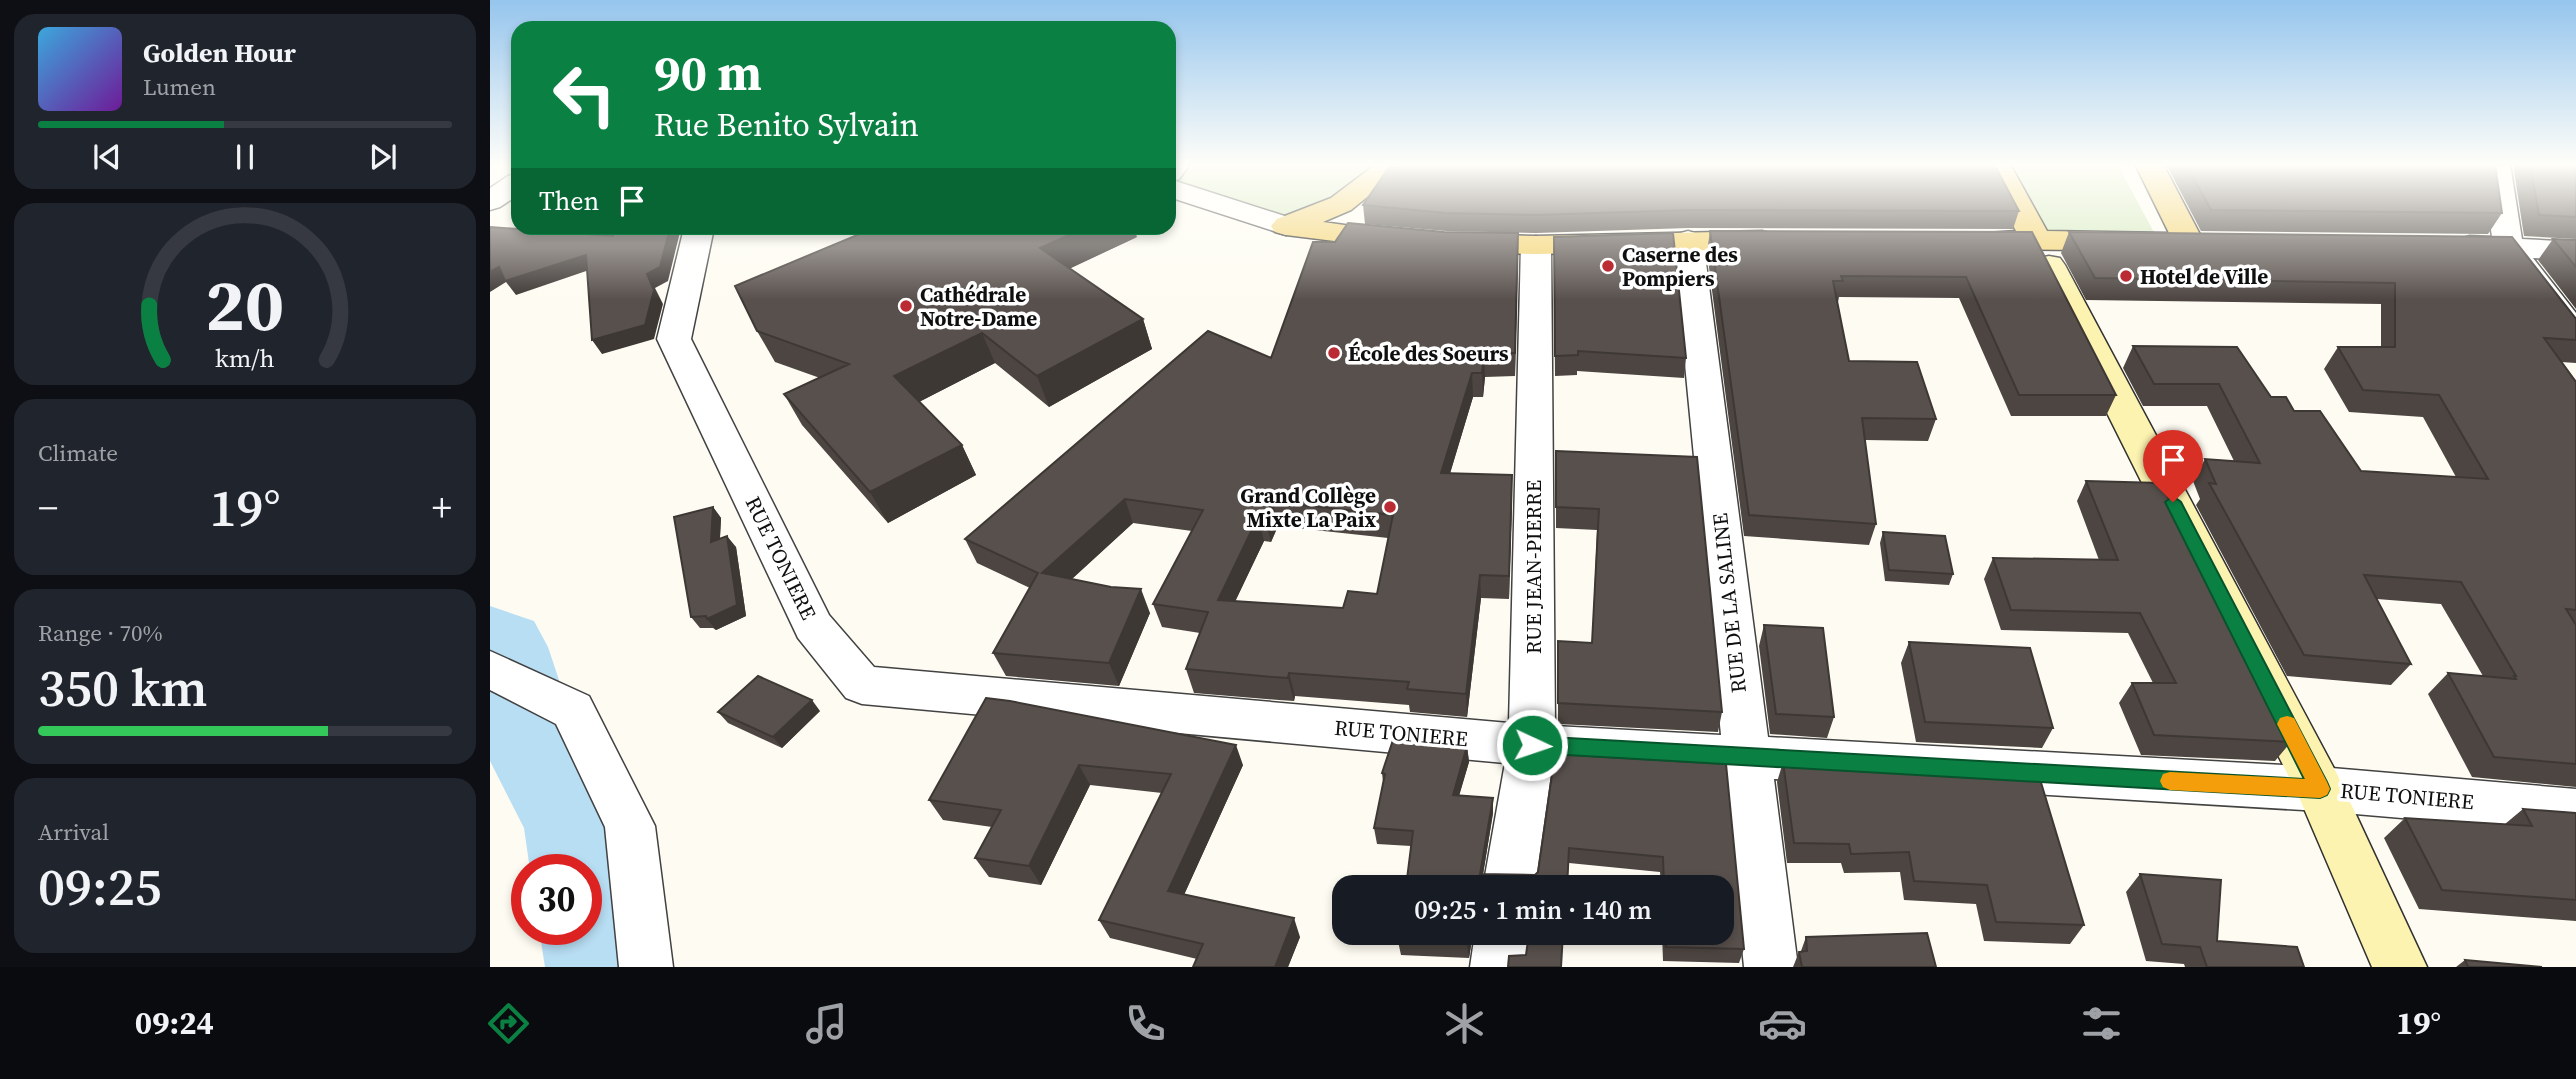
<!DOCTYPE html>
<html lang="en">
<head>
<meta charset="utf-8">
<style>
  :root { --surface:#171b24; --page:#20242c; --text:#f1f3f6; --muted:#9ea1a6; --line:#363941; --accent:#0b8043 }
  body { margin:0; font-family:"Source Serif 4",serif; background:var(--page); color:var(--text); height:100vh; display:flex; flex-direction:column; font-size:26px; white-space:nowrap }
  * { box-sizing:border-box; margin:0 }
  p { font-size:23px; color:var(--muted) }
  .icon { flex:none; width:38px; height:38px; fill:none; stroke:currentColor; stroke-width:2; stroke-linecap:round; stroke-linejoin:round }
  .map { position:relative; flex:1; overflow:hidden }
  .side { display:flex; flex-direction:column; gap:14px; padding:14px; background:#0d0f14; width:490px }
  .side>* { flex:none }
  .banner { position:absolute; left:21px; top:21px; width:665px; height:214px; border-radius:21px; box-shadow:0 4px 10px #0003; background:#0b8043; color:#fff; overflow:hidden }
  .speed { position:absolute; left:21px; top:854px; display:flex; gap:14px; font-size:35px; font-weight:700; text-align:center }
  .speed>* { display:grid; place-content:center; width:91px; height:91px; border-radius:50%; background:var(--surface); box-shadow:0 4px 10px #0003; line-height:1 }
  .speed .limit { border:10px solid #d22; background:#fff; color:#111 }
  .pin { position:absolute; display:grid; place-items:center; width:60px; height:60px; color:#fff; margin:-72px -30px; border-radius:50% 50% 50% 0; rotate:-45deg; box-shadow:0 0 7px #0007 }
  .pin .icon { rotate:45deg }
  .me { position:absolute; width:77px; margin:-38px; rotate:93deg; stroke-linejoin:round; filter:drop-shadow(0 0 5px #0008) }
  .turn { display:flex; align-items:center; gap:24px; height:147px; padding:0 28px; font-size:32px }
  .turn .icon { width:91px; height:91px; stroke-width:2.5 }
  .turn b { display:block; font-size:49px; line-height:60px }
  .then { display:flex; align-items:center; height:66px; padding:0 28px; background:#0003; gap:14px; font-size:26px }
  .big { font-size:52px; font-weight:600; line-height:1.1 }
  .side .tile { flex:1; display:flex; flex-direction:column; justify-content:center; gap:10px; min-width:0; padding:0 24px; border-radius:21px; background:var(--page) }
  .side .dial { align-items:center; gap:0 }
  .dial svg { height:182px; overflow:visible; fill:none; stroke:var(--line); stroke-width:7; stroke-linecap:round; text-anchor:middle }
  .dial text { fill:var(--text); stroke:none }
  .song { display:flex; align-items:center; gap:21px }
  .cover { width:84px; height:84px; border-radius:10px; background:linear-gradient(135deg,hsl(200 70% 55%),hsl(280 70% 35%)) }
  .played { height:7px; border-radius:4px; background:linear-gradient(90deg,var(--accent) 45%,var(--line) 45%) }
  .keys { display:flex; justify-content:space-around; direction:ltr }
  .heat { display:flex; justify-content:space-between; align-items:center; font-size:38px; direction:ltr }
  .charge { height:10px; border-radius:5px; background:linear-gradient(90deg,#34c759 70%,var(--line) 0) }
  .trip { position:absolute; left:842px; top:875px; width:402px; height:70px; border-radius:21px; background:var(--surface); box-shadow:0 4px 10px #0003; font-weight:600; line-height:70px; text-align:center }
  .tab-bar { display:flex; height:112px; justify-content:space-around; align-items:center; background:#090b0e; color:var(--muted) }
  .tab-bar .icon { width:49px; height:49px }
  .tab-bar .active { color:var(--accent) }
  .tab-bar b { font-size:32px; color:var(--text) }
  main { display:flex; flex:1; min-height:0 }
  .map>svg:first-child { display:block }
</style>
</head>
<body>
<main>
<section class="side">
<div class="tile">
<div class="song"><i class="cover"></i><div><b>Golden Hour</b><p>Lumen</p></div></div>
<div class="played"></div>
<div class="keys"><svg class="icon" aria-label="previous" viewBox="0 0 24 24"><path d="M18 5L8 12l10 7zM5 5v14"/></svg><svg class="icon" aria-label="pause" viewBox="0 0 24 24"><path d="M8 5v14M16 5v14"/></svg><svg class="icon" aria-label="next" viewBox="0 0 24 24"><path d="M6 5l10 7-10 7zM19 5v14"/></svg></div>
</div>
<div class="tile dial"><svg viewBox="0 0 100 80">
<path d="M14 69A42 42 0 1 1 86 69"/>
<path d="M14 69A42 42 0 0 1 8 45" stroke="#0b8043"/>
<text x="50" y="56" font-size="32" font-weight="700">20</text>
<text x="50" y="72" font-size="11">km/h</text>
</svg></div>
<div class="tile"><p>Climate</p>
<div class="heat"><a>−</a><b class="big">19°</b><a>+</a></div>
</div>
<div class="tile"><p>Range · 70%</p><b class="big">350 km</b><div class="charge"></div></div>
<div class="tile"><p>Arrival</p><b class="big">09:25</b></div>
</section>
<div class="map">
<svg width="2086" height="967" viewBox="0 0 2086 967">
  <rect width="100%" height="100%" fill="#fefcf2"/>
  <!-- green -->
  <path fill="#d3e8bc" d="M 706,164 L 889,164 L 846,200 L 795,219 L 684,181 Z
    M 1515,164 L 1627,164 L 1666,236 L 1552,230 Z"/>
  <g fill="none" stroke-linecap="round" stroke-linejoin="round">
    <!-- river -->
    <path fill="#b8def4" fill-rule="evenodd" d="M 0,606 L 44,621 L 58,647 L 85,728 L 122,789 L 137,823 L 169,967 L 55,967 L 49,929 L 96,929 L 96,870 L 40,870 L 34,828 L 0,761 Z"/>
    <!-- minor casing -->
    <g stroke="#424242" stroke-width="3">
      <path id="minor" d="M 679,164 L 700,164 L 689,179 L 679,181 Z
        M 1992,164 L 2020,164 L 2032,239 L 2086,242 L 2086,260 L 2043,258 L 2086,313 L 2086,346 L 2074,343 L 2010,256 L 1969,251 L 1965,245 L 1969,239 L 1980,236 L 2002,237 Z
        M 28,173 L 28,195 L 10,207 L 0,210 L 0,188 L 18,176 Z
        M 194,228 L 224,228 L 201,339 L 339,615 L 384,667 L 1019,723 L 1031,245 L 1035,239 L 1046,236 L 1057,239 L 1061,245 L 1065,726 L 1231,735 L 1183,240 L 1187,234 L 1198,231 L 1209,234 L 1213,240 L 1278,737 L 1830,767 L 2086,789 L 2086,833 L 1830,811 L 1284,779 L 1308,967 L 1254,967 L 1235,777 L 1062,767 L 1045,887 L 993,887 L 1015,763 L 372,704 L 356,698 L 308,638 L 167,339 Z
        M 0,651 L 99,696 L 165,826 L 183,967 L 129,967 L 115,827 L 66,724 L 0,690 Z
        M 985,933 L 1039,933 L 1034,967 L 980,967 Z"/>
    </g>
    <!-- tertiary casing -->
    <g stroke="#424242" stroke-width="3">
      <path id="tertiary" d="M 679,179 L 807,220 L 811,226 L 807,232 L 796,235 L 679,197 Z"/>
    </g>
    <!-- secondary casing -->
    <g stroke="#313131" stroke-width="3">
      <path id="secondary" d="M 1559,256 L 1570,258 L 1575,265 L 1847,774 L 1937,967 L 1882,967 L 1809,797 L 1543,265 L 1548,258 Z"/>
    </g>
    <!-- primary casing -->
    <g stroke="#202020" stroke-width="3">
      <path id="primary" d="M 886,164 L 918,164 L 861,210 L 833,222 L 912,233 L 916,239 L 912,245 L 901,248 L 796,235 L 785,232 L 781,226 L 787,219 L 841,198 Z
        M 1492,164 L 1520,164 L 1557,231 L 1679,233 L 1645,164 L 1673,164 L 1714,242 L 1710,248 L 1699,251 L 1493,249 L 1482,246 L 1478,240 L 1482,234 L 1526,231 Z
        M 1272,231 L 1283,234 L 1287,240 L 1283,246 L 1272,249 L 1046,254 L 975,252 L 964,249 L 960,243 L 964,237 L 975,234 L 1046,236 Z"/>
    </g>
    <!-- minor -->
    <use href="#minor" fill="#fff" fill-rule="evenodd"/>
    <!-- tertiary -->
    <use href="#tertiary" fill="#fff" fill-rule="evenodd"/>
    <!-- secondary -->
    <use href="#secondary" fill="#fcf3b0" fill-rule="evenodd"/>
    <!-- primary -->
    <use href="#primary" fill="#f3d26d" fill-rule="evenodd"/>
  </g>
  <!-- wall -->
  <path fill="#4c4541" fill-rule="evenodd" d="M 1676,164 L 2005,164 L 2012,213 L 1998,234 L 1711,231 Z
    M 2023,164 L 2086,164 L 2086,239 L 2034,236 Z
    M 912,168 L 1529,211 L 1523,229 L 1198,228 L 1046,233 L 956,231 L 875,224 L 873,205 Z
    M 1220,231 L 1542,232 L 1626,395 L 1616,416 L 1521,416 L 1469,298 L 1349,297 L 1348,302 L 1347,302 L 1359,361 L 1446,419 L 1438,441 L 1375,440 L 1386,524 L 1379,545 L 1254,536 L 1217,252 Z
    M 954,232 L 1028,233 L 1025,376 L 995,377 L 993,397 L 983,397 L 960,473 L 1022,499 L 1019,599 L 991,598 L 977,717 L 920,712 L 919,705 L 805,696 L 804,701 L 789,700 L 704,693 L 696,669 L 710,633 L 672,627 L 663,604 L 702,531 L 643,523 L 582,579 L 660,613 L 629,686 L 516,676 L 503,653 L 540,588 L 487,563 L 475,539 L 781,358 L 845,242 ZM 788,526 L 898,538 L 887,594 L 853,608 L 745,601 L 774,541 L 781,542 Z
    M 1579,232 L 2022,237 L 2086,319 L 2086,363 L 2071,362 L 2086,382 L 2086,787 L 1982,777 L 1938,694 L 1958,673 L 1993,676 L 1951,604 L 1887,599 L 1921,664 L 1901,685 L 1797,676 L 1706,505 L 1710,499 L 1703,481 L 1715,459 L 1744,461 L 1717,406 L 1653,406 L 1633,368 L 1643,346 L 1781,397 L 1804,411 L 1871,471 L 1966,477 L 1933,417 L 1859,412 L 1834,369 L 1848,347 L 1891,347 L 1891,304 L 1596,300 L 1571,253 Z
    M 647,237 L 580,268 L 653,319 L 662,349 L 559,407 L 505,363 L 429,402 L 472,445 L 486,475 L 398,523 L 312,425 L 294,394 L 330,378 L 285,362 L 267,331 Z
    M 2063,239 L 2086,240 L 2086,309 L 2048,260 Z
    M 1064,256 L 1196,358 L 1194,378 L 1087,371 L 1087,375 L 1065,376 Z
    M 1066,451 L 1207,457 L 1232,712 L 1228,732 L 1068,724 L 1068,641 L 1102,643 L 1107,530 L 1066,528 Z
    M 1596,481 L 1801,742 L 1785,761 L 1651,755 L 1629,703 L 1642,683 L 1663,683 L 1638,633 L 1511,630 L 1494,579 L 1503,558 L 1609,560 L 1587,501 Z
    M 223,507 L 231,518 L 230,539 L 246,547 L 256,616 L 226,630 L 223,628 L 210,628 L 201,617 Z
    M 1393,532 L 1463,574 L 1459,585 L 1395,581 L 1390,543 Z
    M 1274,625 L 1344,717 L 1337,738 L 1280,734 L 1269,646 Z
    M 1419,642 L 1563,728 L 1552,748 L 1426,742 L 1411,663 Z
    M 496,698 L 753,765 L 694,895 L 810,937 L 798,967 L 703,967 L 707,959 L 620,938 L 609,920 L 672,793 L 600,785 L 551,885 L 499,877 L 485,858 L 502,827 L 453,820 L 439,800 Z
    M 330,711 L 292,748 L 238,723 L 228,712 Z
    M 977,746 L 979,762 L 969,795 L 1003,798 L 1003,813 L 993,874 L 1045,875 L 1048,872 L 1065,754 L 1236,764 L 1254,949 L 1249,963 L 1173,961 L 1172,933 L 1232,933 L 1232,887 L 1171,887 L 1170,872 L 1079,863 L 1077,887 L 916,887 L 921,846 L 887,844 L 884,828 L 893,782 L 892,773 Z
    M 1293,762 L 1594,925 L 1580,944 L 1494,941 L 1486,904 L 1414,900 L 1410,872 L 1354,873 L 1351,863 L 1297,863 L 1287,782 Z
    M 2033,809 L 2086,813 L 2086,921 L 1929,909 L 1894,838 L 1915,818 L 2015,824 Z
    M 1650,874 L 1727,941 L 1814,967 L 1695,967 L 1694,964 L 1656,961 L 1636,892 Z
    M 983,933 L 979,958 L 911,955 L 908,941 Z
    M 1316,937 L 1446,967 L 1303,967 L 1309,952 L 1311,951 Z
    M 1975,960 L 2052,967 L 1966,967 Z"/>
  <!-- shaded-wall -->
  <path fill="#3e3835" d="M 180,228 L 191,228 L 178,281 L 165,288 L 173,304 L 164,339 L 112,354 L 102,340 Z
    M 595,228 L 644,228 L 647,237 L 560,278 L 550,248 Z
    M 1028,233 L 1028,256 L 1025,376 L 1025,353 Z
    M 96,255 L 105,268 L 26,295 L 16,282 L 0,292 L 0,272 L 9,267 Z
    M 653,319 L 662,349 L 559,407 L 547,376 Z
    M 492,333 L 505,363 L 419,407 L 404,376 Z
    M 994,353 L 995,377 L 993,397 L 992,373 Z
    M 982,373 L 983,397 L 953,497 L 951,473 Z
    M 472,445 L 486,475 L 398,523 L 380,492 Z
    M 1022,475 L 1022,499 L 1019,599 L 1019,576 Z
    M 635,499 L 643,523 L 563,596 L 552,573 Z
    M 783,502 L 788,526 L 781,542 L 775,518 Z
    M 223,507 L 231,518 L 229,553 L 221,542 Z
    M 768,517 L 774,541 L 735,623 L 728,600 Z
    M 237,536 L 246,547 L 256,616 L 226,630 L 217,619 Z
    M 990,575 L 991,598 L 977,717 L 976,694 Z
    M 651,589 L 660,613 L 629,686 L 619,663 Z
    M 799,673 L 805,696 L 804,701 L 798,678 Z
    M 322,700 L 330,711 L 292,748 L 283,737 Z
    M 746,745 L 753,765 L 687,910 L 678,891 Z
    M 977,746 L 979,762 L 965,810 L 963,795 Z
    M 589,765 L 600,785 L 551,885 L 539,866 Z
    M 1003,798 L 1003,813 L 991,887 L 990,874 Z
    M 804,918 L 810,937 L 798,967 L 785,967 Z
    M 979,933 L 983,933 L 979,958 L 977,944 Z"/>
  <!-- building -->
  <path fill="#58504c" stroke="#3e3835" stroke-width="2" fill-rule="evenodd" d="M 913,164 L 1504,164 L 1529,211 L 1200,210 L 1046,215 L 955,213 L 873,205 L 900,166 L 912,168 Z
    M 1696,164 L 2005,164 L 2012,213 L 1721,210 Z
    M 2040,164 L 2086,164 L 2086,217 L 2049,215 Z
    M 858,223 L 954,232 L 1028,233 L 1025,353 L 994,353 L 992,373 L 982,373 L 951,473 L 1022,475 L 1019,576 L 990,575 L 976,694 L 917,689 L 919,682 L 799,673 L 798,678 L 783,677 L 696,669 L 718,612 L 663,604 L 713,510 L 635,499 L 552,573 L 621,587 L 651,589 L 619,663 L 503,653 L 548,573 L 475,539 L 718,331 L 781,358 L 823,242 L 845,242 ZM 783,502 L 903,515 L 887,594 L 858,591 L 853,608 L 728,600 L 768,517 L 775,518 Z
    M 0,227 L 123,236 L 125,228 L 180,228 L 170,267 L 157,274 L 164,290 L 155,325 L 102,340 L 96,255 L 15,281 L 9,267 L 0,272 Z
    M 384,228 L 595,228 L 550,248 L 653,319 L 547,376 L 492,333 L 404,376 L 472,445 L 380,492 L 294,394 L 359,364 L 267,331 L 245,286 Z
    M 1220,231 L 1542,232 L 1626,395 L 1529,395 L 1476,277 L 1351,276 L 1353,281 L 1343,281 L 1359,361 L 1427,362 L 1446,419 L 1372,418 L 1386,524 L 1259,515 Z
    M 1579,232 L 2022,237 L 2086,319 L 2086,340 L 2054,338 L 2086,382 L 2086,610 L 2076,609 L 2086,625 L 2086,764 L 2004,757 L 1958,673 L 2026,679 L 2024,676 L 2026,676 L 1971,582 L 1874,575 L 1921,664 L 1814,655 L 1719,483 L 1726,484 L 1715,459 L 1770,463 L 1729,384 L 1664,384 L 1643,346 L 1747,347 L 1781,397 L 1796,397 L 1804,411 L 1830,411 L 1871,471 L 1998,479 L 1949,395 L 1873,390 L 1848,347 L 1905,347 L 1905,283 L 1605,278 Z
    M 1183,233 L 1196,358 L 1088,351 L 1088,355 L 1065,356 L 1064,237 Z
    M 2063,239 L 2086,240 L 2086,267 Z
    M 1066,451 L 1207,457 L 1232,712 L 1068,703 L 1068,641 L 1102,643 L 1109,509 L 1066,507 Z
    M 1596,481 L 1671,483 L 1801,742 L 1664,735 L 1642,683 L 1686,683 L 1650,613 L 1521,610 L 1503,558 L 1628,560 Z
    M 223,507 L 221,542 L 237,536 L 247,605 L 217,619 L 216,616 L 201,617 L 184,517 Z
    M 1393,532 L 1455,536 L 1463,574 L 1399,570 Z
    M 1274,625 L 1333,628 L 1344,717 L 1286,714 Z
    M 1419,642 L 1540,648 L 1563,728 L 1435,722 Z
    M 268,676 L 322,700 L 283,737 L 228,712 Z
    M 496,698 L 520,701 L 746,745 L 678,891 L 804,918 L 785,967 L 703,967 L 713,944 L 609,920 L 681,774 L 589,765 L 539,866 L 485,858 L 511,810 L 439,800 Z
    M 903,740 L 977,746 L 963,795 L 1003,798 L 990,874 L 1045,875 L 1048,872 L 1065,754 L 1236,764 L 1254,949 L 1176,947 L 1175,933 L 1232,933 L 1232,887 L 1174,887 L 1173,857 L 1079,848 L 1077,887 L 916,887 L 923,831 L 884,828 L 895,774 L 892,773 Z
    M 1293,762 L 1549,776 L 1594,925 L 1506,922 L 1497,885 L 1424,881 L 1419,852 L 1361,854 L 1359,844 L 1304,843 Z
    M 2033,809 L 2086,813 L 2086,900 L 1952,890 L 1915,818 L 2042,826 Z
    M 1650,874 L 1731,880 L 1727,941 L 1807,947 L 1814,967 L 1717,967 L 1710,947 L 1672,944 Z
    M 909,933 L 979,933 L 977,944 L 908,941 Z
    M 1039,933 L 1073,933 L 1071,967 L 1018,967 L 1019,956 L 1036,955 Z
    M 1437,933 L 1446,967 L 1312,967 L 1309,952 L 1317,951 L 1316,937 Z
    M 1975,960 L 2052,967 L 1978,967 Z"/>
  <!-- sky -->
  <linearGradient id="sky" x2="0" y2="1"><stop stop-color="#95c5ed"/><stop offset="0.55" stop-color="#fffef9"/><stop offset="1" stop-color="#fffef9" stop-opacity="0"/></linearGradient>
  <rect width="2086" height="300" fill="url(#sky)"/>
  <!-- route -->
  <path fill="#0b8043" stroke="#07532c" stroke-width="2" d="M 1683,496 L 1691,502 L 1837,782 L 1840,789 L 1837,795 L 1830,798 L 1042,753 L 1035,751 L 1032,745 L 1035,739 L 1042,736 L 1814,779 L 1675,502 Z"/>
  <!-- slow -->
  <path fill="#f59e0b" d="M 1797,716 L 1804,718 L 1837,782 L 1840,789 L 1837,795 L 1830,798 L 1680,790 L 1673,787 L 1670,781 L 1673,774 L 1680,772 L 1815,779 L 1787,724 L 1790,718 Z"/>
  <!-- markers -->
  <g fill="#bb2b33" stroke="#fff" stroke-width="2.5">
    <circle cx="1118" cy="266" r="7"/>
    <circle cx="1636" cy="276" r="7"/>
    <circle cx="416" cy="306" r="7"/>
    <circle cx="844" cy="353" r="7"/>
    <circle cx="900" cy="507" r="7"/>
  </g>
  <g text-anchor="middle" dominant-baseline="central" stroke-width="7" stroke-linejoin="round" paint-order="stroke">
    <!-- poi labels -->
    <g font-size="21" font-weight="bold" fill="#0f0f0f" stroke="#fff" text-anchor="start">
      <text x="1132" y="254">Caserne des<tspan x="1132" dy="24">Pompiers</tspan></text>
      <text x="1650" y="276">Hotel de Ville</text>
      <text x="430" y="294">Cathédrale<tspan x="430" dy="24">Notre-Dame</tspan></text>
      <text x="858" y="353">École des Soeurs</text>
      <text x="886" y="495" text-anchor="end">Grand Collège<tspan x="886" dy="24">Mixte La Paix</tspan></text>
    </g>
    <!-- street labels -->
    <g font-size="21" fill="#0f0f0f" stroke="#fff">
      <text transform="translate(291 558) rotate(64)">RUE TONIERE</text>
      <text transform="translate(1043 567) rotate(-90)">RUE JEAN-PIERRE</text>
      <text transform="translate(1239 603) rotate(-96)">RUE DE LA SALINE</text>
      <text transform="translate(911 733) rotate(5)">RUE TONIERE</text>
      <text transform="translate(1917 796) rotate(5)">RUE TONIERE</text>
    </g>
  </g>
</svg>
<div class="speed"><div class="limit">30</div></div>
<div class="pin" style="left:1683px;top:502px;background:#d93025"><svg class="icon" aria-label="arrive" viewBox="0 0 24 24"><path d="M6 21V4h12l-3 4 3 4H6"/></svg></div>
<svg class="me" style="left:1042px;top:745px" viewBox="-20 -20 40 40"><circle r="17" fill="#0b8043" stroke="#fff" stroke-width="3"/><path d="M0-11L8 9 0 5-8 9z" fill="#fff"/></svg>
<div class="trip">09:25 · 1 min · 140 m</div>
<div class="banner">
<div class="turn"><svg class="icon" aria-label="left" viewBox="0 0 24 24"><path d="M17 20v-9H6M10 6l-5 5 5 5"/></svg><div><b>90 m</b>Rue Benito Sylvain</div></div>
<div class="then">Then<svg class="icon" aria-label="arrive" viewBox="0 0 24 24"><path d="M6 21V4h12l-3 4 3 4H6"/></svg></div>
</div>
</div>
</main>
<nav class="tab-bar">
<b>09:24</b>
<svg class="icon active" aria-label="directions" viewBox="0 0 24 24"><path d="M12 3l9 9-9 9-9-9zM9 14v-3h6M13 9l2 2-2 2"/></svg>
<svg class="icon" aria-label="music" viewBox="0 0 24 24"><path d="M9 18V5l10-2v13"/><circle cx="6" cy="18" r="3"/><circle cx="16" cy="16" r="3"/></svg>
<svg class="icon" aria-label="phone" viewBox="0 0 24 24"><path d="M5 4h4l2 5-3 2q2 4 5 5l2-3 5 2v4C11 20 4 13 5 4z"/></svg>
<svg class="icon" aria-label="climate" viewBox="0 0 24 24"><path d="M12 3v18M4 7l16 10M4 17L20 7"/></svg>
<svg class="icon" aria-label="car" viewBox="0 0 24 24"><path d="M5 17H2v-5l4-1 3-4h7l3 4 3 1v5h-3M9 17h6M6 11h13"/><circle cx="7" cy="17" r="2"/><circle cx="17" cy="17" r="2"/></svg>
<svg class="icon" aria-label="filters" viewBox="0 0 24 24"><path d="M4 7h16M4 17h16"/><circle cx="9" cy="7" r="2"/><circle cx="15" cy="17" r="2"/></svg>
<b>19°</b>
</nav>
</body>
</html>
